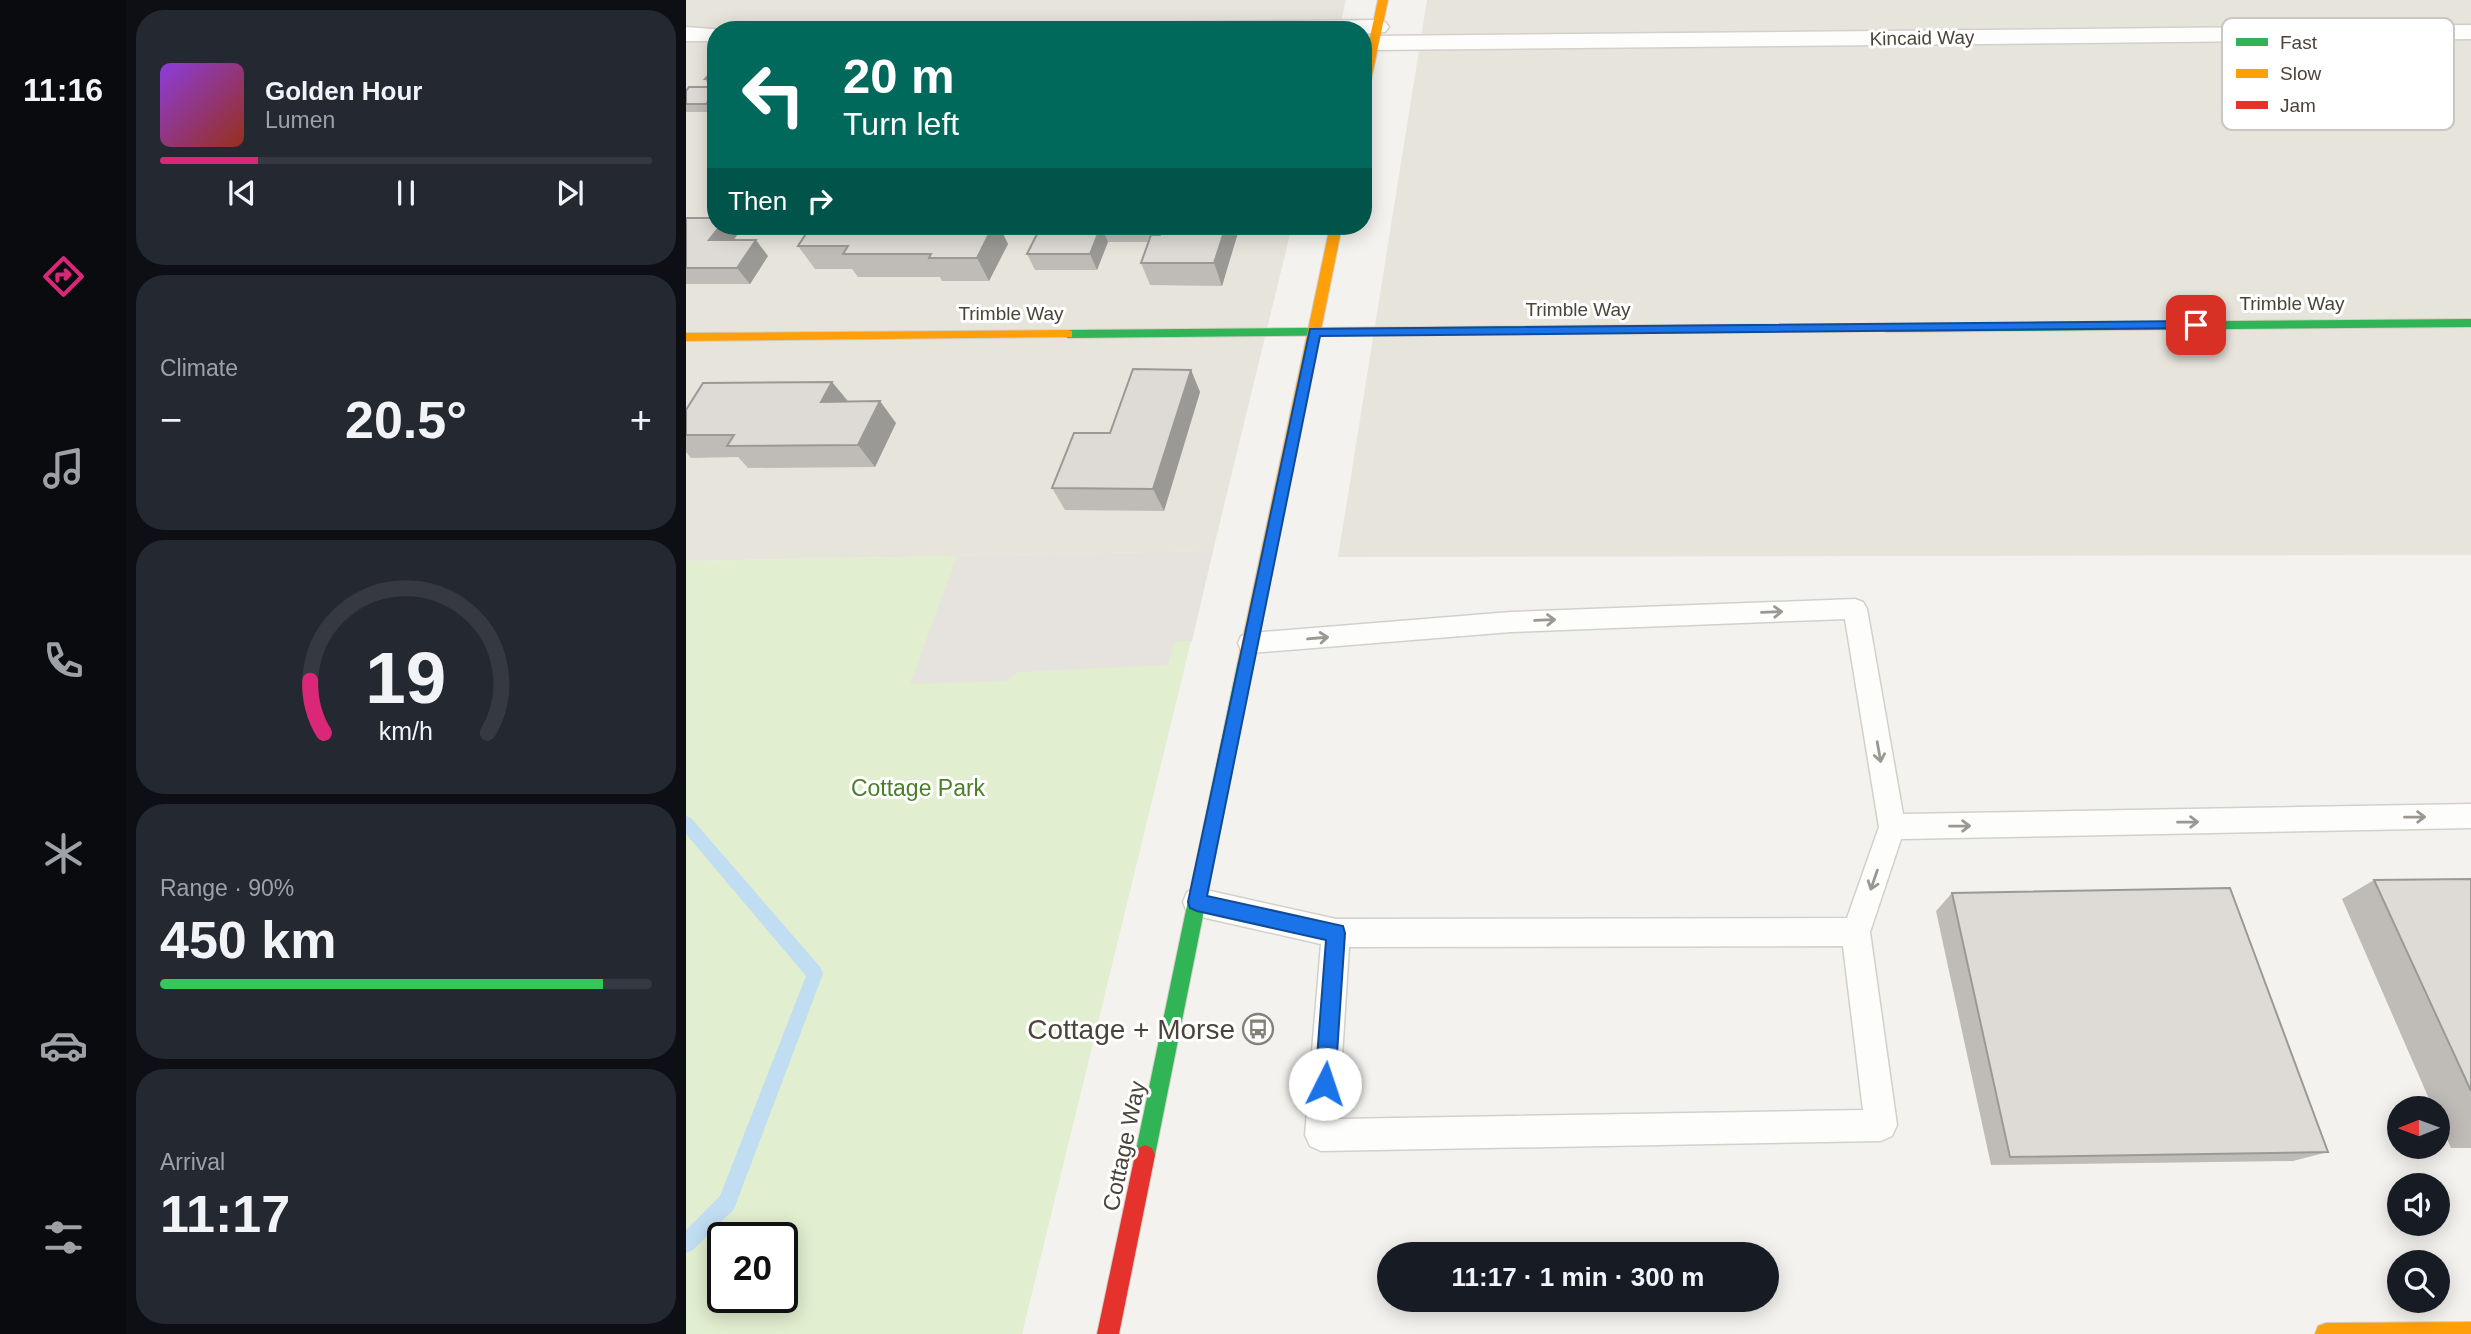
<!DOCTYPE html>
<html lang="en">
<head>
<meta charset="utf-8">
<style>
  :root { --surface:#171b24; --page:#242831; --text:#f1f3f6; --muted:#9ea1a6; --line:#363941; --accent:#db2777 }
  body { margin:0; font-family:Arial,sans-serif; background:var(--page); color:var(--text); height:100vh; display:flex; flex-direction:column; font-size:26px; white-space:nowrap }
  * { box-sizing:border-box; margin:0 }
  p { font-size:23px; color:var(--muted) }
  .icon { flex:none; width:38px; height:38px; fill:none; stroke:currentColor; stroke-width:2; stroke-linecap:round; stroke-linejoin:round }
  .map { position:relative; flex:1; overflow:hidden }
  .details { display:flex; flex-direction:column; gap:10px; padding:10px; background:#0d0f14; width:560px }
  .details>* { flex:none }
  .banner { position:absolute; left:21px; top:21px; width:665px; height:214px; border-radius:28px; box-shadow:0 4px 18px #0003; background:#00695c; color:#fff; overflow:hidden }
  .needle { width:46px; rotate:269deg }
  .controls { position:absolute; left:1701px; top:1096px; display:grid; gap:14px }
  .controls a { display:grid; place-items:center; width:63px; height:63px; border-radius:50%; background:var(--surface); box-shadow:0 4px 18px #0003; font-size:35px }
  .speed { position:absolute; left:21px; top:1222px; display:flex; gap:14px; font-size:35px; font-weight:700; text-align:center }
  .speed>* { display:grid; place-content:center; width:91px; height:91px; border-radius:50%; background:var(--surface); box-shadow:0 4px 18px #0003; line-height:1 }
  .speed .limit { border:4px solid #111; border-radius:10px; background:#fff; color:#111 }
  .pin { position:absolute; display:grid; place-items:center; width:60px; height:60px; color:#fff; margin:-30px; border-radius:14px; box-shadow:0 4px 10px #0006 }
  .me { position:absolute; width:77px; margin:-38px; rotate:4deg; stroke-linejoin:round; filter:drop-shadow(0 0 5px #0008) }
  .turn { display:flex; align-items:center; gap:24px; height:147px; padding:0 21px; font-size:32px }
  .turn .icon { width:91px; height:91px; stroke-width:2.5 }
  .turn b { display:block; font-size:49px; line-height:60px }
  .then { display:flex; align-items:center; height:66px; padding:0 21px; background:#0003; gap:14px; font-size:26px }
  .big { font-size:52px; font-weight:700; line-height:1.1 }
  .details .tile { flex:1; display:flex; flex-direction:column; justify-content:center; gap:10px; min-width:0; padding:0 24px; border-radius:28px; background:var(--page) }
  .details .dial { align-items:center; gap:0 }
  .dial svg { height:182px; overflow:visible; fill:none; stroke:var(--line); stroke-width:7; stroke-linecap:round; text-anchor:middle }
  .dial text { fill:var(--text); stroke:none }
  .song { display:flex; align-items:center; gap:21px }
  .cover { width:84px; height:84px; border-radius:10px; background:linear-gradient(135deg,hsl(270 70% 55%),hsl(10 70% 35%)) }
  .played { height:7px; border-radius:4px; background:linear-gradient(90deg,var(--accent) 20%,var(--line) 20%) }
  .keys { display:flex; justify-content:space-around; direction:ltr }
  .heat { display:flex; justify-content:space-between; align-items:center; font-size:38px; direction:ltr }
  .charge { height:10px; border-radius:5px; background:linear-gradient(90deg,#34c759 90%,var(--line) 0) }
  .trip { position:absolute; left:691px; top:1242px; width:402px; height:70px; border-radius:35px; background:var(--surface); box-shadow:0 4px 18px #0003; font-weight:700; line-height:70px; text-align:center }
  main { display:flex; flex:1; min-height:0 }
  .dock { display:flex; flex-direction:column; width:126px; justify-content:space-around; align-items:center; background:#090b0e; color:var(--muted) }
  .dock .icon { width:49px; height:49px }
  .dock .on { color:var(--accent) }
  .dock b { font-size:32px; color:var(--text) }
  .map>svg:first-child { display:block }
</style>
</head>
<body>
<main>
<nav class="dock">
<b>11:16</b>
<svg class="icon on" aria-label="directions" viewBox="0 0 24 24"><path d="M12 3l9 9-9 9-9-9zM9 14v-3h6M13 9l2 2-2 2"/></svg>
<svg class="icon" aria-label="music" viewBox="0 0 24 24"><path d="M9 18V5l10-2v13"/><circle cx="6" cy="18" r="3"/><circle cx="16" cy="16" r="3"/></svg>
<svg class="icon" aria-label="phone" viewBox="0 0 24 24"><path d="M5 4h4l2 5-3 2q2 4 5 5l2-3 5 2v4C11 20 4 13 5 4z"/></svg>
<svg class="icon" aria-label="climate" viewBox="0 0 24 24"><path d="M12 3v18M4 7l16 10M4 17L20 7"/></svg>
<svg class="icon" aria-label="car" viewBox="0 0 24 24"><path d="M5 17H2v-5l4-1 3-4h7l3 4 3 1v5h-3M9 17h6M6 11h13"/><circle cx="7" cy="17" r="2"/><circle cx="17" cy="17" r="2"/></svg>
<svg class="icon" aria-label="filters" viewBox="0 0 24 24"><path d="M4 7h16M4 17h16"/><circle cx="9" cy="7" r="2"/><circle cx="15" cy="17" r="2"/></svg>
</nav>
<section class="details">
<div class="tile">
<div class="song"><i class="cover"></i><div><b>Golden Hour</b><p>Lumen</p></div></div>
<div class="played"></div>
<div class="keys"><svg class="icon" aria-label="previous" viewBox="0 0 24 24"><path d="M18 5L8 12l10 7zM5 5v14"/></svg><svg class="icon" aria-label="pause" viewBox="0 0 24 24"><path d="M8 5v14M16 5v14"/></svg><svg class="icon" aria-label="next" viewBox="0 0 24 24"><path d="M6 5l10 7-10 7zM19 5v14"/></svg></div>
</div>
<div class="tile"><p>Climate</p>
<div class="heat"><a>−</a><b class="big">20.5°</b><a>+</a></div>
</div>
<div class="tile dial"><svg viewBox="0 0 100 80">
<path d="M14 69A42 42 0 1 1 86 69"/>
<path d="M14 69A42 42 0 0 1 8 46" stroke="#db2777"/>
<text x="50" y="56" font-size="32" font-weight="700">19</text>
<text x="50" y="72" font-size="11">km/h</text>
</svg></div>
<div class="tile"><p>Range · 90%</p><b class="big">450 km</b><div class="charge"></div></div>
<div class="tile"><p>Arrival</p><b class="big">11:17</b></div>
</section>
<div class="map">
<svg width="1785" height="1334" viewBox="0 0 1785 1334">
  <rect width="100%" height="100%" fill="#f4f2ee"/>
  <!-- residential -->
  <path fill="#e7e4dc" d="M 0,0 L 660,0 L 653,30 L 30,30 L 30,226 L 606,226 L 527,551 L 0,561 Z
    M 741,0 L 1785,0 L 1785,555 L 652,557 Z"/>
  <!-- green -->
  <path fill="#e1eecf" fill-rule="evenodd" d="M 527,551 L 336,1334 L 0,1334 L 0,561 ZM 37,1237 L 96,1237 L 96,1297 L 37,1297 Z"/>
  <!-- parking -->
  <path fill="#e6e3df" d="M 527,551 L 506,641 L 488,642 L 482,665 L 332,672 L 321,681 L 224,684 L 271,556 Z"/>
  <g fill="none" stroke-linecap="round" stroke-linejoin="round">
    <!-- stream -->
    <path fill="#c0ddf1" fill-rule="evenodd" d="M 0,816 L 5,818 L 135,968 L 137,974 L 48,1209 L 7,1250 L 0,1253 L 0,1230 L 34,1196 L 120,976 L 0,834 Z"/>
    <!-- lane casing -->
    <g stroke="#d2d0cb" stroke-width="3">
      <path id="lane" d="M 1169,599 L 1177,602 L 1181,609 L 1217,814 L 1785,804 L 1785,828 L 1215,839 L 1184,932 L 1211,1125 L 1206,1136 L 1195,1141 L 635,1151 L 624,1146 L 619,1135 L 635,944 L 511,916 L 501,912 L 497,902 L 501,892 L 511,888 L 650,919 L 1161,918 L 1193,827 L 1159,619 L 825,632 L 564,653 L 555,650 L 552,643 L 555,636 L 564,633 L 825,612 ZM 1157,946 L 1177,1110 L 652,1119 L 663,947 Z"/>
    </g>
    <!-- street casing -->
    <g stroke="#d2d0cb" stroke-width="3">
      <path id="street" d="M 691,20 L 699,22 L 703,27 L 699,32 L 677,34 L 677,30 L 425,30 L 428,25 L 436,23 Z
        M 1785,25 L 1785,39 L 688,50 L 677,44 L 680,38 L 688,36 Z
        M 0,27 L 39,30 L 30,30 L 30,41 L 0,41 Z"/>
    </g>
    <!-- fast casing -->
    <g stroke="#d3cfc5" stroke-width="2">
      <path id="fast" d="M 1785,319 L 1785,327 L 1200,332 L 1194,328 L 1200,324 Z
        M 983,325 L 987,326 L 987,332 L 382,338 L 376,334 L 382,330 Z
        M 560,654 L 566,656 L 568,661 L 469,1155 L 466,1162 L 459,1165 L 452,1162 L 449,1155 L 552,661 L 554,656 Z"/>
    </g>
    <!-- slow casing -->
    <g stroke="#d3cfc5" stroke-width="2">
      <path id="slow" d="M 692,0 L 702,0 L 682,94 L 677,97 L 677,70 Z
        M 644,226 L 656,226 L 568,661 L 566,666 L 554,666 L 552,661 Z
        M 382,330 L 386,331 L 386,337 L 0,341 L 0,333 Z
        M 1785,1322 L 1785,1334 L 1629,1334 L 1632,1326 L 1640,1323 Z"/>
    </g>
    <!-- jam casing -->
    <g stroke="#d3cfc5" stroke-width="2">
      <path id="jam" d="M 1200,324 L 1204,325 L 1204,331 L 983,333 L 977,329 L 983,325 Z
        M 459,1145 L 466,1148 L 469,1155 L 433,1334 L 411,1334 L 449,1155 L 452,1148 Z"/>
    </g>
    <!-- lane -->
    <use href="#lane" fill="#fdfdfc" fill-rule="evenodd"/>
    <!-- street -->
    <use href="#street" fill="#fdfdfc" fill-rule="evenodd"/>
    <!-- fast -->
    <use href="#fast" fill="#30b455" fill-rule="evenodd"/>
    <!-- slow -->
    <use href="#slow" fill="#ff9f0a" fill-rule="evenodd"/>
    <!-- jam -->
    <use href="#jam" fill="#e5322d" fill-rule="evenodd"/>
  </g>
  <!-- wall -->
  <path fill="#bfbcb8" d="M 30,67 L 30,107 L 26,112 L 0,112 L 0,91 L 24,87 L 19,79 Z
    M 0,218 L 30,226 L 45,226 L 52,234 L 47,240 L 82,256 L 64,284 L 0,284 Z
    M 125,226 L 313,226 L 322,244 L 303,281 L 256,281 L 254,277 L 172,277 L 166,269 L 129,269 L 112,246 Z
    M 355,226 L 474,226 L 471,235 L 474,235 L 477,226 L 554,226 L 536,286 L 464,285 L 455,263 L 463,242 L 422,242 L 411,270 L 349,270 L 341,254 Z
    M 505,370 L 514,392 L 478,511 L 379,510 L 366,488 L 424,433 Z
    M 146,382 L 162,401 L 210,423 L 189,467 L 62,468 L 52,457 L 5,458 L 0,452 L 0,410 Z
    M 1785,879 L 1785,1148 L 1765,1148 L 1752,1118 L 1752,1108 L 1747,1108 L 1656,899 L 1688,880 Z
    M 1266,893 L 1642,1152 L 1607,1161 L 1305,1165 L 1250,911 Z"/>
  <!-- shaded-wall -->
  <path fill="#9b9996" d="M 30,93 L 30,107 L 26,112 L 20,104 Z
    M 34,226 L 45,226 L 52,234 L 36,256 L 23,240 Z
    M 307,226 L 313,226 L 322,244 L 303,281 L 291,258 Z
    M 415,226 L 422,242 L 411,270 L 404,254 Z
    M 462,226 L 474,226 L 468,242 Z
    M 540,226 L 554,226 L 536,286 L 528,263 Z
    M 70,240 L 82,256 L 64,284 L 51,268 Z
    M 505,370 L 514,392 L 478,511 L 467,489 Z
    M 146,382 L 164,404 L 135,402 Z
    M 194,401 L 210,423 L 189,467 L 172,445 Z"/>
  <!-- building -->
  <path fill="#dedbd6" stroke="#9b9996" stroke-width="2" d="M 30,67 L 30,79 L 19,79 Z
    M 3,87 L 30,87 L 30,93 L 20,104 L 0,104 L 0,91 Z
    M 0,218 L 30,218 L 30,226 L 34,226 L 23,240 L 70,240 L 51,268 L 0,268 Z
    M 125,226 L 307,226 L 291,258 L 243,258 L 245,254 L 157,254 L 162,246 L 112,246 Z
    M 355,226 L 415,226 L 404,254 L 341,254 Z
    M 477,226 L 540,226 L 528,263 L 455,263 L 465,235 L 474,235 Z
    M 447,369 L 505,370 L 467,489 L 366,488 L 388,433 L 424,433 Z
    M 146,382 L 135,402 L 194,401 L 172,445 L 41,446 L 48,435 L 0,435 L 0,410 L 17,383 Z
    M 1785,879 L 1785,1091 L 1688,880 Z
    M 1544,888 L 1642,1152 L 1324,1157 L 1266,893 Z"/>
  <!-- one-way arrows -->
  <defs><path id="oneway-shaft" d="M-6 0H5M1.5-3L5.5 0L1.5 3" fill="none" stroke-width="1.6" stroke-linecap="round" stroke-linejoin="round" transform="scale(1.75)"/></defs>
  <g stroke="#9b9791">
    <use href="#oneway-shaft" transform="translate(1086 612) rotate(-2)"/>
    <use href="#oneway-shaft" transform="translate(859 620) rotate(-2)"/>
    <use href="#oneway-shaft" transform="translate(632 638) rotate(-5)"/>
    <use href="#oneway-shaft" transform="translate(1193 752) rotate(80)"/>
    <use href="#oneway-shaft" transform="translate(1729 817) rotate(-1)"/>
    <use href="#oneway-shaft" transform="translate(1502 822) rotate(-1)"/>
    <use href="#oneway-shaft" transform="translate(1274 826) rotate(-1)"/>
    <use href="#oneway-shaft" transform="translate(1188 880) rotate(109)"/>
  </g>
  <!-- route -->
  <path fill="#1a73e8" stroke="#114b97" stroke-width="2" d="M 1510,321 L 1514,322 L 1514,328 L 634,336 L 521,896 L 657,926 L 659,933 L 649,1084 L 646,1091 L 639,1094 L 631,1091 L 629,1084 L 640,940 L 511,911 L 504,908 L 502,902 L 624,329 Z"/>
  <!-- icons -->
  <defs>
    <g id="bus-ring" transform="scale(1.575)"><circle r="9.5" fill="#fff" stroke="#868178" stroke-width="1.5"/><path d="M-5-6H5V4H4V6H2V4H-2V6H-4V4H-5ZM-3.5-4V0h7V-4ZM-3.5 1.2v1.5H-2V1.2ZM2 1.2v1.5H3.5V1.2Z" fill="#868178"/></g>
  </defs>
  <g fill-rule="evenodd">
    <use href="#bus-ring" x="572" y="1029"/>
  </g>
  <g text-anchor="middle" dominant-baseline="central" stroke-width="6" stroke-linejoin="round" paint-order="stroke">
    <!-- far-street labels -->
    <g font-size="19" fill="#4b4439" stroke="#fff">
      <text transform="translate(1236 38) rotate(-1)">Kincaid Way</text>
      <text x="1606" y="303">Trimble Way</text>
      <text x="892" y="309">Trimble Way</text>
      <text x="325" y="313">Trimble Way</text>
    </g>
    <!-- park labels -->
    <g font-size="23" fill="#4a7f2a" stroke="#fff">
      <text x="232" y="788">Cottage Park</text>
    </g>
    <!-- street labels -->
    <g font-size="23" fill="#4b4439" stroke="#fff">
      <text transform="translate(438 1146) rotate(-78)">Cottage Way</text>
    </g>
    <!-- near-poi labels -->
    <g font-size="28" fill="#4b4439" stroke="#fff" text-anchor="end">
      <text x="549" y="1029">Cottage + Morse</text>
    </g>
  </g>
  <!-- legend -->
  <rect x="1536" y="18" width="232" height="112" rx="10" fill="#fff" stroke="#c9c7c4" stroke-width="2"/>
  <rect x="1550" y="38" width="32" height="8" fill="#30b455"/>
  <rect x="1550" y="69" width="32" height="9" fill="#ff9f0a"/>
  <rect x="1550" y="101" width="32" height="8" fill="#e5322d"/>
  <g font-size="19" fill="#4b4439">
    <text x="1594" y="49">Fast</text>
    <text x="1594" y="80">Slow</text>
    <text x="1594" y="112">Jam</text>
  </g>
</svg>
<div class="controls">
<a><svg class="needle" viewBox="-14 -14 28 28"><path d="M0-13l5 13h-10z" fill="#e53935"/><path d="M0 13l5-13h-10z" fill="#9ea1a6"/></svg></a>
<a><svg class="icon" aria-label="sound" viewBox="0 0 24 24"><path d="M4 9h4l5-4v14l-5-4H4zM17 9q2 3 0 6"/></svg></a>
<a><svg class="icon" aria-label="search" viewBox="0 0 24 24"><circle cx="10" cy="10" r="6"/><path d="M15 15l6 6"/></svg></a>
</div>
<div class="speed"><div class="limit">20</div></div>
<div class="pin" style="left:1510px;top:325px;background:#d93025"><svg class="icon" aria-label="arrive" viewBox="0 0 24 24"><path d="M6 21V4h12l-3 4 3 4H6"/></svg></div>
<svg class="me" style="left:639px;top:1084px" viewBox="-20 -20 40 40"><circle r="19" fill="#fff"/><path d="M0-13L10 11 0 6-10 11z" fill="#1a73e8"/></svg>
<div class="trip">11:17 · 1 min · 300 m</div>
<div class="banner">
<div class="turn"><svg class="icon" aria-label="left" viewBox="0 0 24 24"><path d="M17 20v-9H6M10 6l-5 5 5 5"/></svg><div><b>20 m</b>Turn left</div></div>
<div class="then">Then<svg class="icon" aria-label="right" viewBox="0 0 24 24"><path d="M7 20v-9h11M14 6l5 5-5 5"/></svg></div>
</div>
</div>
</main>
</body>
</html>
